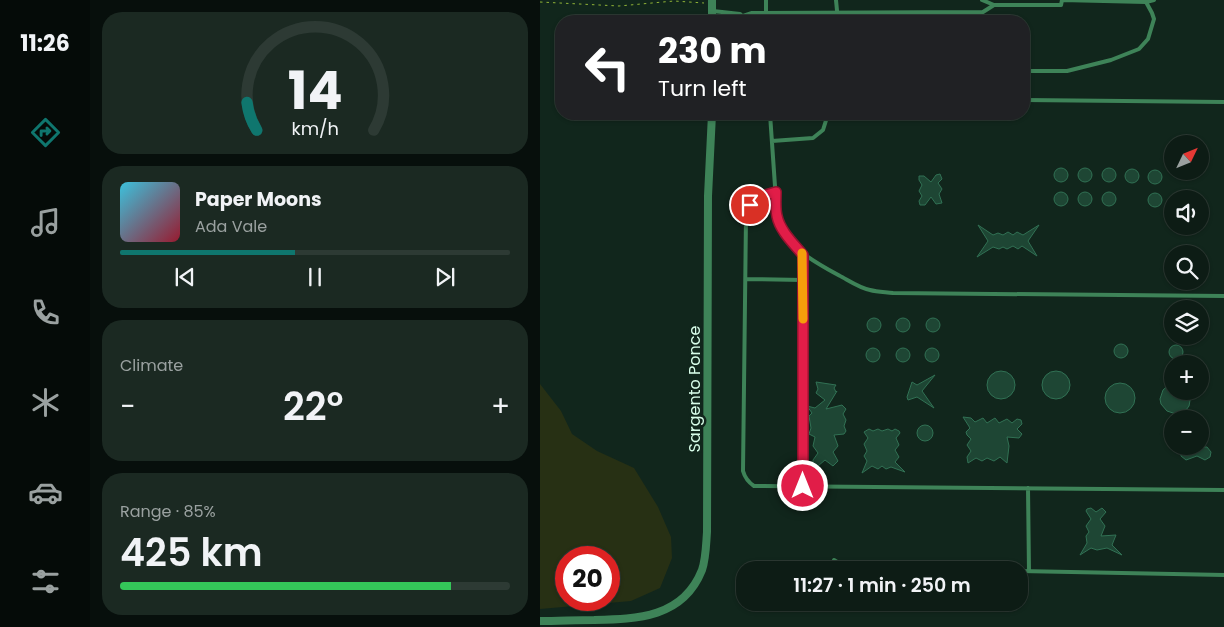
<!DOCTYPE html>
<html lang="en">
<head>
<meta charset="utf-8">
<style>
  :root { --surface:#0d1c15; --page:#1b2922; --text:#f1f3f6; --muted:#9aa1a0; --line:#2d3a34; --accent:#0f766e }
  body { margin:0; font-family:Poppins,sans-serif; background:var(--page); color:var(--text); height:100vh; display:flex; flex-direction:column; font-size:19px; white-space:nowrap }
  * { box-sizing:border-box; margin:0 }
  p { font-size:16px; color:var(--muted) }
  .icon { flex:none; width:28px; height:28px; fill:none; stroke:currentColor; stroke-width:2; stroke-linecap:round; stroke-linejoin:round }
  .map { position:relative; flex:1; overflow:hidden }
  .side { display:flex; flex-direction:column; gap:12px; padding:12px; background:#070f0c; width:450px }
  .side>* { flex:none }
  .guide { position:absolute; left:15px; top:15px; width:475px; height:105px; border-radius:20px; box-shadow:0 1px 4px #0004,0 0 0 1px var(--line); background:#202124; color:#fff; overflow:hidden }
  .needle { width:32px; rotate:47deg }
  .controls { position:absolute; left:624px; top:135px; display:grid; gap:10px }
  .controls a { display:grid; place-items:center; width:45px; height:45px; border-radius:50%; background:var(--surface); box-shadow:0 1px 4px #0004,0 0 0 1px var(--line); font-size:25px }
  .speed { position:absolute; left:15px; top:546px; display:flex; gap:10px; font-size:25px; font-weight:700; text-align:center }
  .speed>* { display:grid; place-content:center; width:65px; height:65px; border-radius:50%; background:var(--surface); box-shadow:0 1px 4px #0004,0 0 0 1px var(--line); line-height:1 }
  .speed .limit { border:8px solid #d22; background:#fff; color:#111 }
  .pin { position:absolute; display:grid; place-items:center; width:42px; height:42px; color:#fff; margin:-21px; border:2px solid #fff; border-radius:50%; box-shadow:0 1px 5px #0007 }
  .me { position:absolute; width:55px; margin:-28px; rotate:0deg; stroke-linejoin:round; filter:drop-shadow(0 0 4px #0008) }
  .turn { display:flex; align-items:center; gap:18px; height:105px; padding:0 20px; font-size:22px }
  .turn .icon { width:65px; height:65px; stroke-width:2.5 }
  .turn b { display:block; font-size:35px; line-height:42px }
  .big { font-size:38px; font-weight:600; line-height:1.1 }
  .side .card { flex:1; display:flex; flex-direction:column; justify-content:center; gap:8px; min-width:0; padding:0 18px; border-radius:20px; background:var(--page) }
  .side .dial { align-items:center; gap:0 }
  .dial svg { height:130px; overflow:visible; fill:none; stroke:var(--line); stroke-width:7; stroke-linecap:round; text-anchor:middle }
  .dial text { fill:var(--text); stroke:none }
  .song { display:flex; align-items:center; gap:15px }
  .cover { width:60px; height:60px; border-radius:8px; background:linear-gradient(135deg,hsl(190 70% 55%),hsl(350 70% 35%)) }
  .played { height:5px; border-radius:2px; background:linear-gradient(90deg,var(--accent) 45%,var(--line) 45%) }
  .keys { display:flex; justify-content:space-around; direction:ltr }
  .heat { display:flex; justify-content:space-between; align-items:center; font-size:28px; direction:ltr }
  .charge { height:8px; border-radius:4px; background:linear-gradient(90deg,#34c759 85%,var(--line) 0) }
  .trip { position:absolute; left:196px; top:561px; width:292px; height:50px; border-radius:20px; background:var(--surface); box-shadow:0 1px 4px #0004,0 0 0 1px var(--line); font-weight:600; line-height:50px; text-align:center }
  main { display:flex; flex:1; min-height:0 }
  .tabs { display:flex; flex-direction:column; width:90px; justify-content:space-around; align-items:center; background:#050b08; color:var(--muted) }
  .tabs .icon { width:35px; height:35px }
  .tabs .on { color:var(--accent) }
  .tabs b { font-size:22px; color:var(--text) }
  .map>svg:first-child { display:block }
</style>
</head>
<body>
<main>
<nav class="tabs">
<b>11:26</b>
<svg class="icon on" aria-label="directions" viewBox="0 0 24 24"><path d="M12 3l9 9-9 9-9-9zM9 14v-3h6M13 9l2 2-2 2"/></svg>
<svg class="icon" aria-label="music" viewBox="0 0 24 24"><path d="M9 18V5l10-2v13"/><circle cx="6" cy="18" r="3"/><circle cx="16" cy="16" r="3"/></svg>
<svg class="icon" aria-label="phone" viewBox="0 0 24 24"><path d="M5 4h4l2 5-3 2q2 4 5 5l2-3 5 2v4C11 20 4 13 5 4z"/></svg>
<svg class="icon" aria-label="climate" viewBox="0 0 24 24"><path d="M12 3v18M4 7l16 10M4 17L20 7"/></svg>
<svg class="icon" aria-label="car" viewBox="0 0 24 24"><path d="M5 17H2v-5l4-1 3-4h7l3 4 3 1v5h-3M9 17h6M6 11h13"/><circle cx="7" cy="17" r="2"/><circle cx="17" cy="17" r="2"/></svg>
<svg class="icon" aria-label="filters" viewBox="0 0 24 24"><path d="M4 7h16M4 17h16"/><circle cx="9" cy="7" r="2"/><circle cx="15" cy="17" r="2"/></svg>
</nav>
<section class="side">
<div class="card dial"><svg viewBox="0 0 100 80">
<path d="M14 69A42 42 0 1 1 86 69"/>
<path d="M14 69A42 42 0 0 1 8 52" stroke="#0f766e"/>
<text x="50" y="56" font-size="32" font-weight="700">14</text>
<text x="50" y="72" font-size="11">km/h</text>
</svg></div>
<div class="card">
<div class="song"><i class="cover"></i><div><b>Paper Moons</b><p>Ada Vale</p></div></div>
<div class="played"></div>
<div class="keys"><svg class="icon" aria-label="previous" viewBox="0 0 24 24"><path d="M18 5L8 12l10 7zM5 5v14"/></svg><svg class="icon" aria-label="pause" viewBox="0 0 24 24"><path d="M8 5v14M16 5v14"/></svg><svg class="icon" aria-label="next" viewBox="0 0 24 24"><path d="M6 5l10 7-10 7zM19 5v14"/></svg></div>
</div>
<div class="card"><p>Climate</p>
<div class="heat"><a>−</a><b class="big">22°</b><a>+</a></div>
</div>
<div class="card"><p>Range · 85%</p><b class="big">425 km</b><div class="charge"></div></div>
</section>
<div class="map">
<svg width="684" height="627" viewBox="0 0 684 627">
  <rect width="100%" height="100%" fill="#11261c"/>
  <!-- green -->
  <path fill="#273014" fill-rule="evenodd" d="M 0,384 L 21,411 L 32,434 L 57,451 L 94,468 L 118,507 L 131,537 L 132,558 L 120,588 L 91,601 L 0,609 ZM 26,558 L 69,558 L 69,600 L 26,600 Z"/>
  <!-- building -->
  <path fill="#1e4634" stroke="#317154" d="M562 175a7 7 0 1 1 14 0a7 7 0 1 1-14 0Z
    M538 175a7 7 0 1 1 14 0a7 7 0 1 1-14 0Z
    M514 175a7 7 0 1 1 14 0a7 7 0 1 1-14 0Z
    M585 176a7 7 0 1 1 14 0a7 7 0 1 1-14 0Z
    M608 177a7 7 0 1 1 14 0a7 7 0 1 1-14 0Z
    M 400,174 L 402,179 L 398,183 L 402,189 L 399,194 L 402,203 L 396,204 L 391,197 L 385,205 L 380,205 L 379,201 L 382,196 L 379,191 L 382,185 L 379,180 L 379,176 L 384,176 L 391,182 L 396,175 Z
    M538 199a7 7 0 1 1 14 0a7 7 0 1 1-14 0Z
    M514 199a7 7 0 1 1 14 0a7 7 0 1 1-14 0Z
    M562 199a7 7 0 1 1 14 0a7 7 0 1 1-14 0Z
    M608 200a7 7 0 1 1 14 0a7 7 0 1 1-14 0Z
    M 438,225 L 453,235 L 458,233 L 463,235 L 468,232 L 473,235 L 477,232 L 483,235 L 499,225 L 488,241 L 497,256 L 482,246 L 478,249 L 473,246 L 467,249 L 463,247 L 459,249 L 453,247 L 437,257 L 448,241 Z
    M356 325a7 7 0 1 1 14 0a7 7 0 1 1-14 0Z
    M327 325a7 7 0 1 1 14 0a7 7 0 1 1-14 0Z
    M386 325a7 7 0 1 1 14 0a7 7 0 1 1-14 0Z
    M574 351a7 7 0 1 1 14 0a7 7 0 1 1-14 0Z
    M629 352a7 7 0 1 1 14 0a7 7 0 1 1-14 0Z
    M356 355a7 7 0 1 1 14 0a7 7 0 1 1-14 0Z
    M326 355a7 7 0 1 1 14 0a7 7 0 1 1-14 0Z
    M385 355a7 7 0 1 1 14 0a7 7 0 1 1-14 0Z
    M502 385a14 14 0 1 1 28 0a14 14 0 1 1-28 0Z
    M447 385a14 14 0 1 1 28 0a14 14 0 1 1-28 0Z
    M 395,375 L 382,391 L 394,408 L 377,397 L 368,400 L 367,397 L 372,382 L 377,385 Z
    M 276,382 L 296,385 L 294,388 L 296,392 L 297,391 L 286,409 L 302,405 L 306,409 L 303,414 L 306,420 L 304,426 L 306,431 L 304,434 L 294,435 L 298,446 L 293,452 L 298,461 L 293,466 L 285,460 L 278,466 L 273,463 L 273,460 L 278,453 L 273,446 L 275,437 L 269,434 L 271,428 L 269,416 L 272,413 L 267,406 L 275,408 L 285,400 L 276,393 L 278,389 Z
    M 632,382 L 632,391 L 649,391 L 651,395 L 649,406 L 646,410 L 636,414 L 627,411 L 621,404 L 620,399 L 623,390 Z
    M565 398a15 15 0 1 1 30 0a15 15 0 1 1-30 0Z
    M 423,417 L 431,418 L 435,422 L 443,418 L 447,423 L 455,418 L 459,423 L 467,419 L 472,423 L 477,419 L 481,420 L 482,424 L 477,429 L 482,434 L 479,438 L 467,437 L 469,446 L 467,463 L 460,457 L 454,461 L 447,458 L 442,461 L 436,458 L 428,463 L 427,457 L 431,451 L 427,445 L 431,439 L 427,435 L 426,432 L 430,428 Z
    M377 433a8 8 0 1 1 16 0a8 8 0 1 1-16 0Z
    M 329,429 L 333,431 L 338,429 L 342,431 L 348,429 L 352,431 L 355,429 L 359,431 L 360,433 L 356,438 L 359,445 L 355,450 L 359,457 L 355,462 L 365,472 L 351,467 L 346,469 L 342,466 L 338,469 L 332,466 L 322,473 L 327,461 L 324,456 L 327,451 L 324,444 L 328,438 L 324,432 Z
    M 647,446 L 655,451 L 662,447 L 667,447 L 671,452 L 670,457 L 665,460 L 657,456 L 646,460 L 641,456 L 641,451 L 643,448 Z
    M 551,508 L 556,512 L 562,508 L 566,512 L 560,519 L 565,526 L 561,536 L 576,535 L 572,545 L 582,555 L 567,548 L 557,550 L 551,548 L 540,555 L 547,543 L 546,536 L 549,532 L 546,526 L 551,519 L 546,511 L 547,509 Z"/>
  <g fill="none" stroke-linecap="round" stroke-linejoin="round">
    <!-- path -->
    <path stroke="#90b336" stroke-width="1" stroke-dasharray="2.5 4" stroke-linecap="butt" d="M 0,2 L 79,6 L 134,1 L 164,3"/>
    <!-- lane -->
    <path stroke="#3e8358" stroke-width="4" d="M 226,0 L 226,13
      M 296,0 L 298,21
      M 442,0 L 454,5
      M 173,11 L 200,14 L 207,21
      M 203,16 L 212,13 L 443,12 L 454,5 L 521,5 L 522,0 L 606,2 L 614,0
      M 484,71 L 527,71 L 571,60 L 599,49 L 608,39 L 614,19 L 612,13 L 606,2
      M 484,100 L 684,102
      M 230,114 L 237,215 C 246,248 274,262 302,277 C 311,282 320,288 330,290 C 337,292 345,292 353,293 L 684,296
      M 232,141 L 273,138 L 283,130 L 288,114
      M 235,192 C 221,196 209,200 206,217 L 203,471 C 205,478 208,482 214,486 L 684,490
      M 207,279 L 263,280
      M 263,486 L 263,255
      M 488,488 L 489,571
      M 294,560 L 310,570
      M 362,570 L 368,570
      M 480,571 L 684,575"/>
    <!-- street -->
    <path stroke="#3e8358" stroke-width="8" d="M 172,0 L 172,21
      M 0,621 C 18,621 36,620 54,620 C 97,619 143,618 162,570 C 166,558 166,545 167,532 L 168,196 L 172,114"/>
  </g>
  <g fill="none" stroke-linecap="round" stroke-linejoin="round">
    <!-- route casing -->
    <g stroke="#92132f" stroke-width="12">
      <path id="route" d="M 210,205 L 219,197 L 236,192 C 236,200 235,208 237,216 C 240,231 254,244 263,255 L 263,486"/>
    </g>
    <!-- route -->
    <use href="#route" stroke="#e11d48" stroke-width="9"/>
    <!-- slow -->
    <path stroke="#f59e0b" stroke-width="9" d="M 262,253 L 263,319"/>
  </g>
  <g text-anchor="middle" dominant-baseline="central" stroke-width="5" stroke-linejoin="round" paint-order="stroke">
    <!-- street labels -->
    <g font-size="16" fill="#d8fde9" stroke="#11261c">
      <text transform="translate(154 389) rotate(-90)">Sargento Ponce</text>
    </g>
  </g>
</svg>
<div class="controls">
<a><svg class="needle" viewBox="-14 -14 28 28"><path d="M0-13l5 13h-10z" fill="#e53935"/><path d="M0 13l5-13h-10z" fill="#9aa1a0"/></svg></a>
<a><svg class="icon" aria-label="sound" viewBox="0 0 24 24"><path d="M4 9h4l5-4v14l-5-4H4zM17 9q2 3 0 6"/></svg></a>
<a><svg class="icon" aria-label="search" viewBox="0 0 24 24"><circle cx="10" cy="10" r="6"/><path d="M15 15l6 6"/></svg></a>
<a><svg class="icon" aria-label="layers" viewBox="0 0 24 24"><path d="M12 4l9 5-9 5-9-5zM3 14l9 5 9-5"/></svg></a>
<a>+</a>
<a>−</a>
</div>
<div class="speed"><div class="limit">20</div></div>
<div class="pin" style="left:210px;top:205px;background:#d93025"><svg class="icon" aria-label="arrive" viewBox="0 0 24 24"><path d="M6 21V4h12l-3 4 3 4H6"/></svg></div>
<svg class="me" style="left:263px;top:486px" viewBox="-20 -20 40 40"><circle r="17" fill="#e11d48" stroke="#fff" stroke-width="3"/><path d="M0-11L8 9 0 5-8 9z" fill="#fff"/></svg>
<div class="trip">11:27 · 1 min · 250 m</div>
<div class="guide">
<div class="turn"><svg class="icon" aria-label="left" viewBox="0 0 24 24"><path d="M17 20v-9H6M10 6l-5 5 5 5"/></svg><div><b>230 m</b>Turn left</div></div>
</div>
</div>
</main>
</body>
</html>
